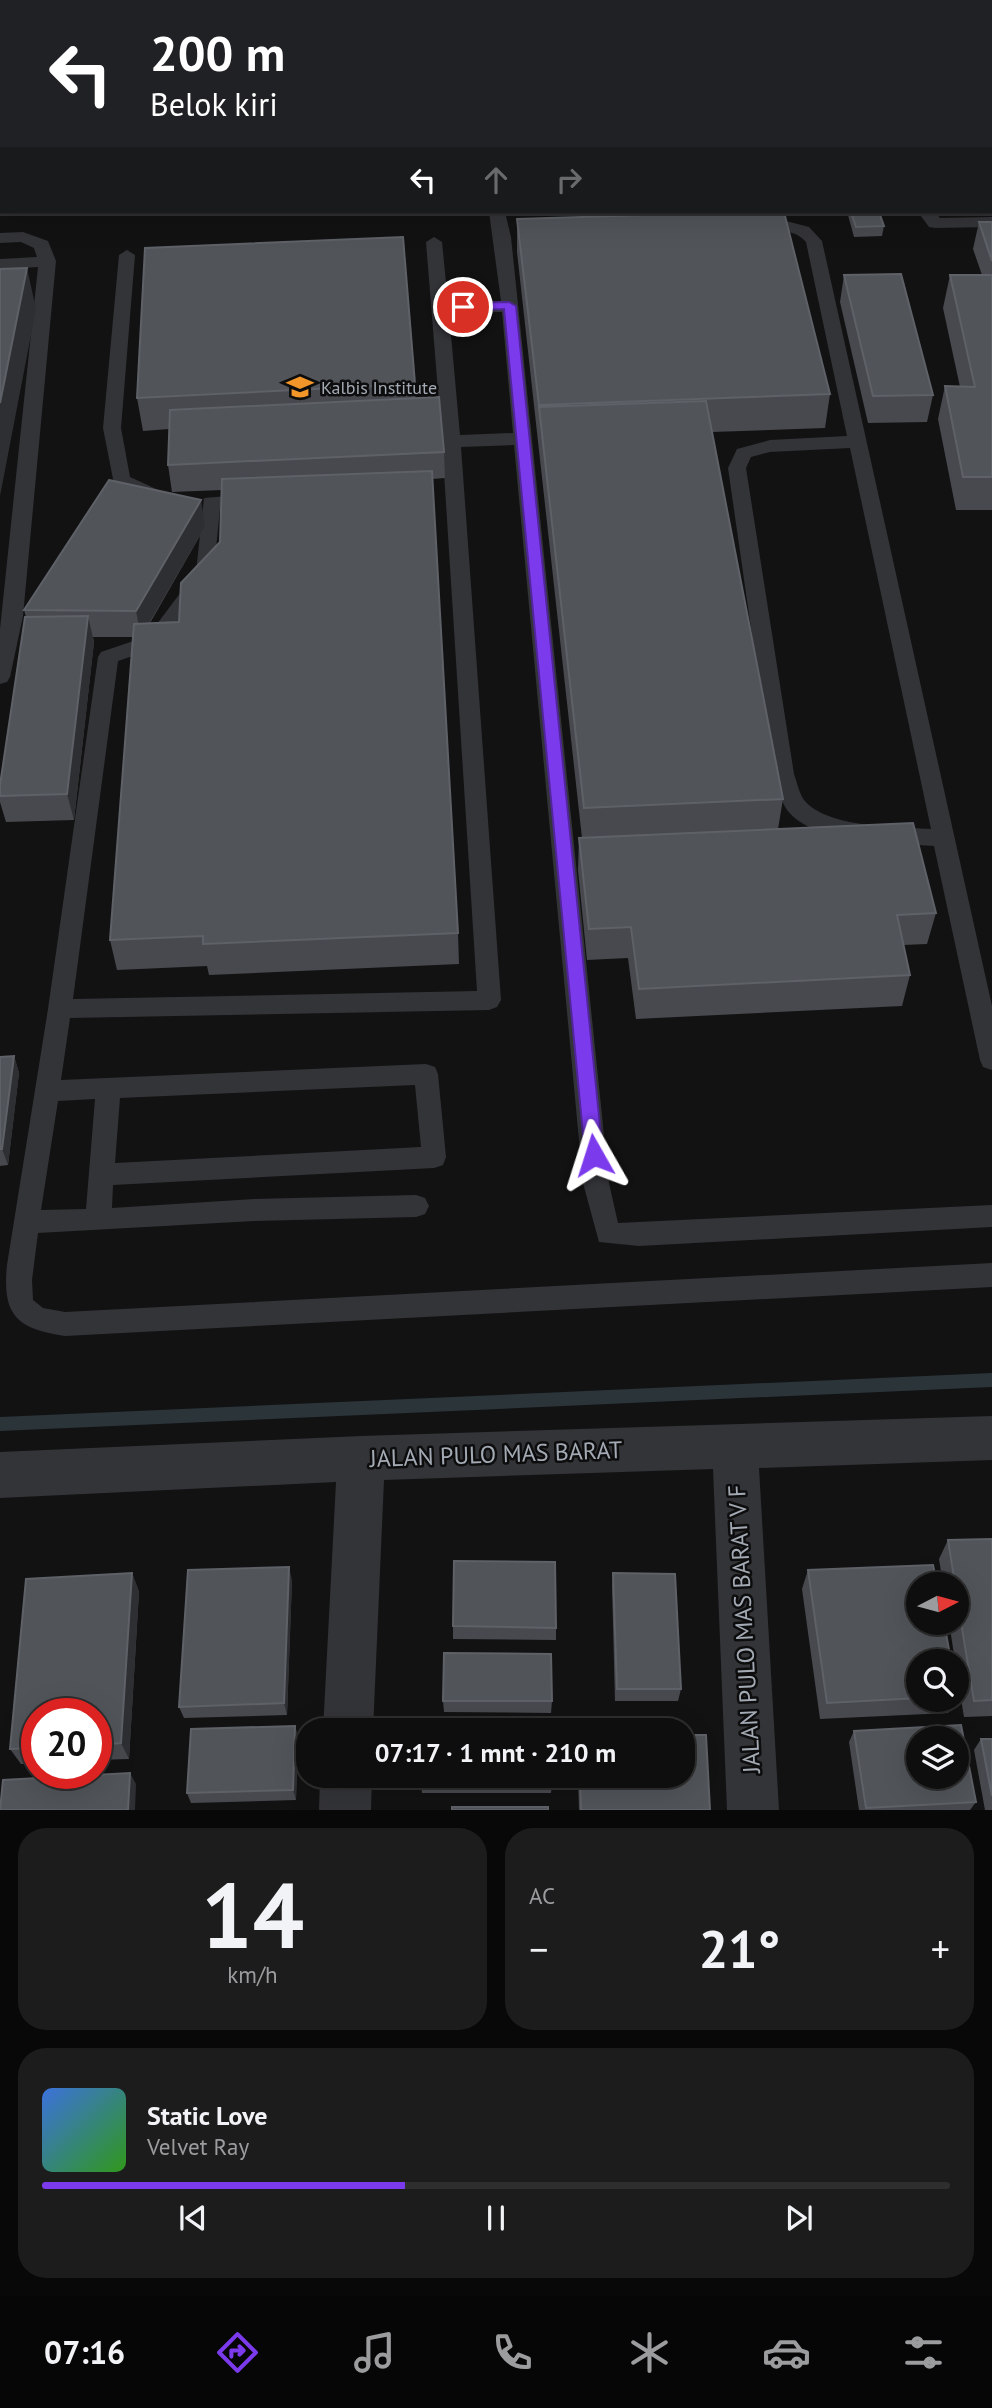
<!DOCTYPE html>
<html lang="id">
<head>
<meta charset="utf-8">
<style>
  :root { --surface:#0e0e0e; --page:#1c1c1c; --text:#f1f3f6; --muted:#9b9c9e; --line:#2e2e2e; --accent:#7c3aed }
  body { margin:0; font-family:"PT Sans",sans-serif; background:var(--page); color:var(--text); height:100vh; display:flex; flex-direction:column; font-size:26px; white-space:nowrap }
  * { box-sizing:border-box; margin:0 }
  p { font-size:23px; color:var(--muted) }
  .icon { flex:none; width:38px; height:38px; fill:none; stroke:currentColor; stroke-width:2; stroke-linecap:round; stroke-linejoin:round }
  .map { position:relative; height:1810px; overflow:hidden }
  .details { display:flex; flex-direction:column; gap:18px; padding:18px; background:#080808; flex:1 }
  .details>* { flex:none }
  .banner { position:absolute; left:0px; top:0px; width:992px; height:214px; box-shadow:0 7px 28px #0002,0 0 0 2px var(--line); background:#202124; color:#fff; overflow:hidden }
  .needle { width:46px; rotate:84deg }
  .tools { position:absolute; left:906px; top:1572px; display:grid; gap:14px }
  .tools a { display:grid; place-items:center; width:63px; height:63px; border-radius:50%; background:var(--surface); box-shadow:0 7px 28px #0002,0 0 0 2px var(--line); font-size:35px }
  .speed { position:absolute; left:21px; top:1698px; display:flex; gap:14px; font-size:35px; font-weight:700; text-align:center }
  .speed>* { display:grid; place-content:center; width:91px; height:91px; border-radius:50%; background:var(--surface); box-shadow:0 7px 28px #0002,0 0 0 2px var(--line); line-height:1 }
  .speed .limit { border:10px solid #d22; background:#fff; color:#111 }
  .pin { position:absolute; display:grid; place-items:center; width:60px; height:60px; color:#fff; margin:-30px; border:4px solid #fff; border-radius:50%; box-shadow:0 2px 7px #0007 }
  .me { position:absolute; width:77px; margin:-38px; rotate:354deg; stroke-linejoin:round; filter:drop-shadow(0 0 5px #0008) }
  .turn { display:flex; align-items:center; gap:24px; height:147px; padding:0 35px; font-size:32px }
  .turn .icon { width:91px; height:91px; stroke-width:2.5 }
  .turn b { display:block; font-size:49px; line-height:60px }
  .lanes { display:flex; align-items:center; height:66px; padding:0 35px; background:#0003; justify-content:center; gap:35px; direction:ltr }
  .lanes .off { opacity:.35 }
  .big { font-size:52px; font-weight:600; line-height:1.1 }
  .details .widget { flex:1; display:flex; flex-direction:column; justify-content:center; gap:10px; min-width:0; padding:0 24px; border-radius:28px; background:var(--page) }
  .details .dial { align-items:center; gap:0 }
  .dial b { font-size:91px; line-height:1 }
  .song { display:flex; align-items:center; gap:21px }
  .cover { width:84px; height:84px; border-radius:10px; background:linear-gradient(135deg,hsl(220 70% 55%),hsl(110 70% 35%)) }
  .played { height:7px; border-radius:4px; background:linear-gradient(90deg,var(--accent) 40%,var(--line) 40%) }
  .keys { display:flex; justify-content:space-around; direction:ltr }
  .heat { display:flex; justify-content:space-between; align-items:center; font-size:38px; direction:ltr }
  .details .tiles { flex:1; display:grid; gap:18px; grid-template-columns:1fr 1fr }
  .widget:last-child { grid-column:span 2 }
  .trip { position:absolute; left:296px; top:1718px; width:399px; height:70px; border-radius:28px; background:var(--surface); box-shadow:0 7px 28px #0002,0 0 0 2px var(--line); font-weight:600; line-height:70px; text-align:center }
  .menu { display:flex; height:112px; justify-content:space-around; align-items:center; background:#060606; color:var(--muted) }
  .menu .icon { width:49px; height:49px }
  .menu .on { color:var(--accent) }
  .menu b { font-size:32px; color:var(--text) }
  .map>svg:first-child { display:block }
</style>
</head>
<body>
<div class="map">
<svg width="992" height="1810" viewBox="0 0 992 1810">
  <rect width="100%" height="100%" fill="#121213"/>
  <g fill="none" stroke-linecap="round" stroke-linejoin="round">
    <!-- stream -->
    <path fill="#2a3439" fill-rule="evenodd" d="M 992,1373 L 992,1387 L 0,1431 L 0,1417 Z"/>
    <!-- service -->
    <path fill="#333438" fill-rule="evenodd" d="M 273,0 L 287,0 L 287,2 L 273,2 Z
      M 598,0 L 612,0 L 612,2 L 598,2 Z
      M 619,0 L 633,0 L 633,2 L 619,2 Z
      M 758,0 L 772,0 L 772,2 L 758,2 Z
      M 795,0 L 809,0 L 810,2 L 796,2 Z
      M 0,78 L 2,78 L 2,88 L 0,88 Z
      M 489,212 L 505,212 L 511,237 L 609,1183 L 618,1223 L 992,1205 L 992,1227 L 639,1246 L 599,1242 L 583,1183 L 514,445 L 461,447 L 501,1000 L 497,1007 L 489,1010 L 70,1018 L 61,1080 L 426,1064 L 435,1067 L 438,1074 L 446,1157 L 443,1165 L 434,1168 L 113,1185 L 112,1208 L 254,1199 L 416,1195 L 425,1198 L 429,1206 L 425,1214 L 416,1217 L 254,1221 L 38,1233 L 32,1280 L 33,1300 L 43,1308 L 65,1312 L 992,1263 L 992,1287 L 65,1336 C 16,1329 2,1315 7,1265 L 48,1009 L 98,657 L 101,652 L 148,636 L 196,572 L 204,498 L 251,494 L 261,500 L 251,506 L 220,509 L 213,578 L 162,646 L 118,661 L 73,999 L 477,991 L 442,441 L 426,242 L 434,237 L 442,242 L 448,303 L 501,301 ZM 502,312 L 513,433 L 460,435 L 449,313 ZM 415,1085 L 421,1147 L 115,1163 L 120,1098 ZM 95,1099 L 86,1209 L 41,1210 L 58,1101 Z
      M 918,212 L 935,212 L 940,218 L 992,217 L 992,227 L 935,228 L 929,227 Z
      M 782,220 L 809,227 L 822,241 L 992,1006 L 992,1070 L 983,1067 L 980,1060 L 934,846 C 895,843 813,844 787,810 C 780,799 777,786 772,774 L 728,468 L 737,449 L 770,440 L 847,436 L 806,242 C 787,221 764,240 750,226 L 758,221 ZM 850,448 L 931,829 C 897,827 827,828 804,800 C 799,793 797,782 794,774 L 746,468 L 751,457 L 770,452 Z
      M 23,232 L 48,241 L 56,261 L 23,616 L 10,677 L 7,682 L 0,684 L 0,629 L 38,267 L 0,269 L 0,259 L 37,257 L 34,248 L 21,242 L 0,243 L 0,233 Z
      M 127,250 L 135,255 L 121,428 L 130,477 L 167,494 L 170,498 L 160,504 L 114,484 L 103,428 L 119,255 Z"/>
    <!-- minor -->
    <path fill="#333438" fill-rule="evenodd" d="M 992,1416 L 992,1460 L 759,1468 L 779,1810 L 727,1810 L 713,1469 L 384,1480 L 373,1731 L 323,1731 L 336,1482 L 0,1498 L 0,1452 L 361,1436 Z
      M 320,1776 L 372,1776 L 371,1810 L 319,1810 Z"/>
    <!-- tertiary -->
    <path fill="#333438" fill-rule="evenodd" d="M 990,171 L 992,171 L 992,187 L 990,187 Z
      M 0,195 L 2,195 L 2,211 L 0,211 Z"/>
    <!-- trunk -->
    <path fill="#565a60" fill-rule="evenodd" d="M 990,34 L 992,34 L 992,50 L 990,50 Z
      M 0,61 L 2,61 L 2,77 L 0,77 Z
      M 990,98 L 992,98 L 992,114 L 990,114 Z
      M 0,120 L 2,120 L 2,136 L 0,136 Z"/>
    <!-- motorway -->
    <path fill="#5e6369" fill-rule="evenodd" d="M 990,70 L 992,70 L 992,86 L 990,86 Z
      M 0,91 L 2,91 L 2,107 L 0,107 Z"/>
  </g>
  <!-- wall -->
  <path fill="#47494e" d="M 848,212 L 879,212 L 884,226 L 882,236 L 854,237 L 848,215 Z
    M 517,219 L 830,394 L 825,428 L 712,432 L 783,799 L 778,829 L 936,913 L 927,944 L 903,945 L 910,975 L 902,1006 L 636,1019 L 628,958 L 587,960 L 578,870 L 579,838 L 582,838 L 517,252 Z
    M 979,222 L 992,222 L 992,510 L 956,510 L 938,419 L 945,386 L 960,387 L 943,308 L 950,275 L 982,275 L 973,249 Z
    M 844,275 L 933,395 L 927,422 L 868,423 L 840,302 Z
    M 415,384 L 416,399 L 444,452 L 445,478 L 432,479 L 458,933 L 459,964 L 209,975 L 207,966 L 117,970 L 110,940 L 133,637 L 93,637 L 94,642 L 74,820 L 6,822 L 0,802 L 0,785 L 26,617 L 24,610 L 205,527 L 150,623 L 179,622 L 220,542 L 222,490 L 172,492 L 168,465 L 169,429 L 143,431 L 137,398 Z
    M 14,1056 L 19,1073 L 8,1165 L 0,1166 L 0,1057 Z
    M 992,1539 L 992,1716 L 964,1717 L 957,1675 L 957,1661 L 955,1661 L 949,1622 L 957,1622 L 957,1584 L 943,1584 L 939,1559 L 948,1540 Z
    M 808,1570 L 919,1661 L 919,1699 L 956,1699 L 948,1713 L 820,1719 L 802,1589 Z
    M 132,1573 L 139,1592 L 129,1759 L 96,1760 L 96,1713 L 37,1713 L 37,1764 L 21,1764 L 10,1749 Z
    M 613,1573 L 681,1689 L 678,1701 L 615,1701 L 612,1586 Z
    M 292,1580 L 287,1715 L 184,1718 L 179,1707 Z
    M 453,1626 L 556,1628 L 556,1640 L 453,1639 Z
    M 443,1701 L 552,1701 L 551,1713 L 444,1712 Z
    M 295,1726 L 298,1737 L 296,1800 L 191,1803 L 187,1793 Z
    M 854,1731 L 976,1802 L 970,1810 L 859,1810 L 849,1742 Z
    M 981,1739 L 992,1739 L 992,1810 L 985,1810 L 974,1750 Z
    M 578,1776 L 682,1776 L 710,1810 L 579,1810 Z
    M 421,1783 L 552,1783 L 551,1793 L 422,1793 Z"/>
  <!-- shaded-wall -->
  <path fill="#2e2f32" d="M 27,268 L 36,309 L 0,496 L 0,403 Z
    M 201,500 L 205,527 L 141,637 L 136,611 Z
    M 88,616 L 94,642 L 74,820 L 67,794 Z
    M 14,1056 L 19,1073 L 8,1165 L 2,1149 Z
    M 289,1567 L 292,1580 L 287,1715 L 284,1703 Z
    M 132,1573 L 139,1592 L 129,1759 L 121,1743 Z
    M 295,1726 L 298,1737 L 296,1800 L 293,1790 Z
    M 130,1773 L 136,1784 L 135,1810 L 128,1810 Z"/>
  <!-- building -->
  <path fill="#515459" stroke="#5e6167" stroke-width="2" fill-rule="evenodd" d="M 745,212 L 784,212 L 830,394 L 539,405 L 517,219 Z
    M 851,212 L 879,212 L 884,226 L 856,227 Z
    M 979,222 L 992,222 L 992,261 Z
    M 403,237 L 415,384 L 137,398 L 145,248 Z
    M 27,268 L 0,403 L 0,269 Z
    M 901,274 L 933,395 L 873,396 L 844,275 Z
    M 950,275 L 992,275 L 992,477 L 963,477 L 945,386 L 975,387 Z
    M 439,397 L 444,452 L 168,465 L 170,410 Z
    M 706,401 L 783,799 L 584,808 L 539,407 Z
    M 432,471 L 458,933 L 203,944 L 203,936 L 110,940 L 134,624 L 179,622 L 181,583 L 220,542 L 222,479 Z
    M 109,480 L 201,500 L 136,611 L 24,610 Z
    M 88,616 L 67,794 L 0,796 L 0,785 L 25,617 Z
    M 913,823 L 936,913 L 897,915 L 910,975 L 639,989 L 631,927 L 589,929 L 579,838 Z
    M 14,1056 L 2,1149 L 0,1149 L 0,1057 Z
    M 992,1539 L 992,1700 L 974,1701 L 957,1598 L 957,1584 L 955,1584 L 948,1540 Z
    M 454,1561 L 555,1562 L 556,1628 L 453,1626 Z
    M 933,1565 L 937,1584 L 919,1584 L 919,1622 L 944,1622 L 951,1661 L 919,1661 L 919,1698 L 827,1703 L 808,1570 Z
    M 289,1567 L 284,1703 L 179,1707 L 188,1570 Z
    M 132,1573 L 121,1743 L 96,1745 L 96,1713 L 37,1713 L 37,1748 L 10,1749 L 26,1579 Z
    M 613,1573 L 675,1574 L 681,1689 L 617,1689 Z
    M 444,1653 L 551,1654 L 552,1701 L 443,1701 Z
    M 423,1722 L 551,1722 L 551,1731 L 423,1731 Z
    M 961,1725 L 976,1802 L 866,1808 L 854,1731 ZM 919,1738 L 957,1738 L 957,1776 L 919,1776 Z
    M 295,1726 L 293,1790 L 187,1793 L 191,1729 Z
    M 682,1735 L 706,1735 L 710,1810 L 581,1810 L 580,1776 L 682,1776 Z
    M 981,1739 L 992,1739 L 992,1796 Z
    M 130,1773 L 128,1810 L 0,1810 L 3,1780 Z
    M 421,1776 L 552,1776 L 552,1783 L 421,1783 Z
    M 452,1807 L 548,1807 L 548,1810 L 452,1810 Z"/>
  <!-- route -->
  <path fill="#7c3aed" stroke="#51269a" stroke-width="2" d="M 509,302 L 516,306 L 603,1155 L 594,1163 L 585,1155 L 504,309 L 463,311 L 457,307 L 463,303 Z"/>
  <!-- icons -->
  <defs>
    <g id="university-bare" transform="scale(2.1)"><path d="M0-5L7-2L0 1L-7-2ZM-4 1L0 2.5L4 1V4Q0 6-4 4Z" fill="#f3962a" stroke="#0d0d0e" stroke-width="2.5" paint-order="stroke"/></g>
  </defs>
  <g fill-rule="evenodd">
    <use href="#university-bare" x="300" y="387"/>
  </g>
  <g text-anchor="middle" dominant-baseline="central" stroke-width="5" stroke-linejoin="round" paint-order="stroke">
    <!-- far-poi labels -->
    <g font-size="18" fill="#a3aab4" stroke="#0d0d0e" text-anchor="start">
      <text x="321" y="387">Kalbis Institute</text>
    </g>
    <!-- near-street labels -->
    <g font-size="24" fill="#a3aab4" stroke="#0d0d0e">
      <text transform="translate(496 1454) rotate(-2)">JALAN PULO MAS BARAT</text>
      <text transform="translate(744 1629) rotate(-93)">JALAN PULO MAS BARAT V F</text>
    </g>
  </g>
</svg>
<div class="tools">
<a><svg class="needle" viewBox="-14 -14 28 28"><path d="M0-13l5 13h-10z" fill="#e53935"/><path d="M0 13l5-13h-10z" fill="#9b9c9e"/></svg></a>
<a><svg class="icon" aria-label="search" viewBox="0 0 24 24"><circle cx="10" cy="10" r="6"/><path d="M15 15l6 6"/></svg></a>
<a><svg class="icon" aria-label="layers" viewBox="0 0 24 24"><path d="M12 4l9 5-9 5-9-5zM3 14l9 5 9-5"/></svg></a>
</div>
<div class="speed"><div class="limit">20</div></div>
<div class="pin" style="left:463px;top:307px;background:#d93025"><svg class="icon" aria-label="arrive" viewBox="0 0 24 24"><path d="M6 21V4h12l-3 4 3 4H6"/></svg></div>
<svg class="me" style="left:594px;top:1155px" viewBox="-20 -20 40 40"><path d="M0-17L14 15 0 8-14 15z" fill="#7c3aed" stroke="#fff" stroke-width="4"/></svg>
<div class="trip">07:17 · 1 mnt · 210 m</div>
<div class="banner">
<div class="turn"><svg class="icon" aria-label="left" viewBox="0 0 24 24"><path d="M17 20v-9H6M10 6l-5 5 5 5"/></svg><div><b>200 m</b>Belok kiri</div></div>
<div class="lanes"><svg class="icon" aria-label="left" viewBox="0 0 24 24"><path d="M17 20v-9H6M10 6l-5 5 5 5"/></svg><svg class="icon off" aria-label="ahead" viewBox="0 0 24 24"><path d="M12 20V5M6 11l6-6 6 6"/></svg><svg class="icon off" aria-label="right" viewBox="0 0 24 24"><path d="M7 20v-9h11M14 6l5 5-5 5"/></svg></div>
</div>
</div>
<section class="details">
<div class="tiles">
<div class="widget dial"><b>14</b><p>km/h</p></div>
<div class="widget"><p>AC</p>
<div class="heat"><a>−</a><b class="big">21°</b><a>+</a></div>
</div>
<div class="widget">
<div class="song"><i class="cover"></i><div><b>Static Love</b><p>Velvet Ray</p></div></div>
<div class="played"></div>
<div class="keys"><svg class="icon" aria-label="previous" viewBox="0 0 24 24"><path d="M18 5L8 12l10 7zM5 5v14"/></svg><svg class="icon" aria-label="pause" viewBox="0 0 24 24"><path d="M8 5v14M16 5v14"/></svg><svg class="icon" aria-label="next" viewBox="0 0 24 24"><path d="M6 5l10 7-10 7zM19 5v14"/></svg></div>
</div>
</div>
</section>
<nav class="menu">
<b>07:16</b>
<svg class="icon on" aria-label="directions" viewBox="0 0 24 24"><path d="M12 3l9 9-9 9-9-9zM9 14v-3h6M13 9l2 2-2 2"/></svg>
<svg class="icon" aria-label="music" viewBox="0 0 24 24"><path d="M9 18V5l10-2v13"/><circle cx="6" cy="18" r="3"/><circle cx="16" cy="16" r="3"/></svg>
<svg class="icon" aria-label="phone" viewBox="0 0 24 24"><path d="M5 4h4l2 5-3 2q2 4 5 5l2-3 5 2v4C11 20 4 13 5 4z"/></svg>
<svg class="icon" aria-label="climate" viewBox="0 0 24 24"><path d="M12 3v18M4 7l16 10M4 17L20 7"/></svg>
<svg class="icon" aria-label="car" viewBox="0 0 24 24"><path d="M5 17H2v-5l4-1 3-4h7l3 4 3 1v5h-3M9 17h6M6 11h13"/><circle cx="7" cy="17" r="2"/><circle cx="17" cy="17" r="2"/></svg>
<svg class="icon" aria-label="filters" viewBox="0 0 24 24"><path d="M4 7h16M4 17h16"/><circle cx="9" cy="7" r="2"/><circle cx="15" cy="17" r="2"/></svg>
</nav>
</body>
</html>
